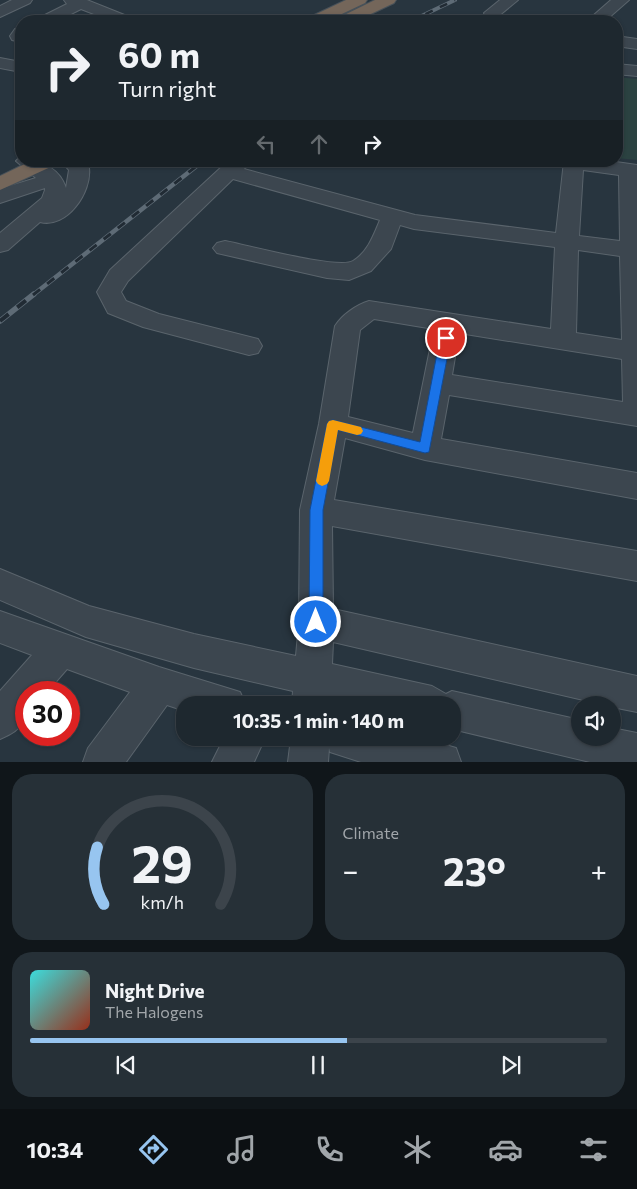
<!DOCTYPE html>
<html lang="en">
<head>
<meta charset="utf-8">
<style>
  :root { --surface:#1e282f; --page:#263037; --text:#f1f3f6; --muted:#a1a6aa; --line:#3c444b; --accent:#97c5f0 }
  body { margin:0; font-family:Commissioner,sans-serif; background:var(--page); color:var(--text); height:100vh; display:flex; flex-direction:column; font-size:19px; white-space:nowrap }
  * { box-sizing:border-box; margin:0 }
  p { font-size:16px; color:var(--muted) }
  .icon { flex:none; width:28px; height:28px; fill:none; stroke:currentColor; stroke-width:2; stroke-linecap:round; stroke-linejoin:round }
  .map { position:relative; height:762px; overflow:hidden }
  .details { display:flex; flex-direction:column; gap:12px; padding:12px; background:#10161a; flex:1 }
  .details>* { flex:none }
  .hud { position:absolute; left:15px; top:15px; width:608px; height:152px; border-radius:20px; box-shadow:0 1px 4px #0004,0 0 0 1px var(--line); background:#1e282f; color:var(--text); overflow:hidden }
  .tools { position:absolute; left:571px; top:696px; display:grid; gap:10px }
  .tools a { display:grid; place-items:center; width:50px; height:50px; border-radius:50%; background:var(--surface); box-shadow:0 1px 4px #0004,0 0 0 1px var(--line); font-size:25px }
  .speed { position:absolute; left:15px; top:681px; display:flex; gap:10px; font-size:25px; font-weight:700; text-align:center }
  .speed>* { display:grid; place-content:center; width:65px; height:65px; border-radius:50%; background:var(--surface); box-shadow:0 1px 4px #0004,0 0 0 1px var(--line); line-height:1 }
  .speed .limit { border:8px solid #d22; background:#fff; color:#111 }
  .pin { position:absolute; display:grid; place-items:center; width:42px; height:42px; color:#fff; margin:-21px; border:2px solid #fff; border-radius:50%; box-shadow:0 1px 5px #0007 }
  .me { position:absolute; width:55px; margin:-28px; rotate:0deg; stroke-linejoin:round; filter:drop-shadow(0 0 4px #0008) }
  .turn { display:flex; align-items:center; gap:18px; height:105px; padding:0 20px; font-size:22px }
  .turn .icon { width:65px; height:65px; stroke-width:2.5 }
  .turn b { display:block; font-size:35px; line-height:42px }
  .lanes { display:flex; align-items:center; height:48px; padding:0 20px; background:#0003; justify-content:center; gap:25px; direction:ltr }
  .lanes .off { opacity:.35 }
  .big { font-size:38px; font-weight:700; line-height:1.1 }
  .details .card { flex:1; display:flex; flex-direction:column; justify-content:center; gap:8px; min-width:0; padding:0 18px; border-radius:20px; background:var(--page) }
  .details .dial { align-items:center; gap:0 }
  .dial svg { height:130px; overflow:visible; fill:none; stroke:var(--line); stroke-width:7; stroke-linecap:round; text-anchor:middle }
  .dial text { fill:var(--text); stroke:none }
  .song { display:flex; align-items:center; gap:15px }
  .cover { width:60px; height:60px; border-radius:8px; background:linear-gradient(135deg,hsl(180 70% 55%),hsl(10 70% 35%)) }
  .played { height:5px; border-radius:2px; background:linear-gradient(90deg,var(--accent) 55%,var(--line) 55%) }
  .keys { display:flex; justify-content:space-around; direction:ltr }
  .heat { display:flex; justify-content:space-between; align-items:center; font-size:28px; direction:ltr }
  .details .tiles { flex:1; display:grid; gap:12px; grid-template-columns:1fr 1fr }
  .card:last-child { grid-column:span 2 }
  .trip { position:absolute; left:176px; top:696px; width:285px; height:50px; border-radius:20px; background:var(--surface); box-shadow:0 1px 4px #0004,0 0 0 1px var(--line); font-weight:700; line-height:50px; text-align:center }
  .tab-bar { display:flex; height:80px; justify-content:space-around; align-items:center; background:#0c1013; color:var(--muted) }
  .tab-bar .icon { width:35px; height:35px }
  .tab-bar .on { color:var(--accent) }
  .tab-bar b { font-size:22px; color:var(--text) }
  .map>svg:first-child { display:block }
</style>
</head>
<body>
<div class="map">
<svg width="637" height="762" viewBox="0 0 637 762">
  <rect width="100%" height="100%" fill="#28353f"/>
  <!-- green -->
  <path fill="#2b4241" d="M 616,77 L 637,79 L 637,160 L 616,158 Z"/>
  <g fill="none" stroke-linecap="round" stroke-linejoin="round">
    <!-- minor casing -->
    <g stroke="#5a646c" stroke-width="2">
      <path id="minor" d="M 12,0 L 32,0 L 30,3 L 0,17 L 0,6 Z
        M 64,0 L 87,0 L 132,18 L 134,21 L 112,21 L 81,9 L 57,21 L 37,21 L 39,18 L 67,4 Z
        M 500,0 L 518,0 L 501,14 L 504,21 L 488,21 L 484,13 Z
        M 611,0 L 629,0 L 605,21 L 587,21 Z
        M 21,28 L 21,42 L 12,40 L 10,36 L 15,29 Z
        M 616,36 L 637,39 L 637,49 L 616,46 Z
        M 0,58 L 21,62 L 21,72 L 0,68 Z
        M 616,64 L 637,66 L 637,76 L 616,74 Z
        M 21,156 L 21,161 C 42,161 59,167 66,188 L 69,170 L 61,161 L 84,161 L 89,168 C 92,192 67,229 40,222 L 8,250 L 0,252 L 0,233 L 42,198 L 45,190 L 45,188 L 0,203 L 0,189 L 36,178 L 16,161 Z
        M 228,161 L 250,161 L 244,169 L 415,215 L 556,233 L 564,161 L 609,161 L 637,165 L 637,426 L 449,395 L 441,439 L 637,473 L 637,499 L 425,460 L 345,438 L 334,500 L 637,551 L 637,581 L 332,526 L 333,609 L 637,676 L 637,712 L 612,707 L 612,705 L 605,705 L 333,642 L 332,664 L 432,686 L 446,694 L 452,691 L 580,720 L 580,738 L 612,738 L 612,728 L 637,733 L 637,762 L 590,762 L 452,729 L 452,705 L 352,705 L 330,700 L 330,705 L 292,705 L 293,691 L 194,668 L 86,637 L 0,600 L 0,569 L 89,606 L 194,634 L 296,656 L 299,622 L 300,510 L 319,424 L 335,326 C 342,315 356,305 369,301 L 551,329 L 555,247 L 414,229 L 400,225 L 391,249 L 371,271 L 349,280 L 327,278 L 217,253 L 213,248 L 217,243 L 225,241 C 247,245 339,270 353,261 C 368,252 374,234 380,220 L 233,179 L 128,281 L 121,292 L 126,301 L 159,314 L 258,339 L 262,346 L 258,353 L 249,355 L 143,327 L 108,313 L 97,292 L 110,270 ZM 583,170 L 619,175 L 620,241 L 579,236 ZM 578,250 L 620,256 L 622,340 L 576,333 ZM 374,319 L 434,329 L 413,433 L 348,417 L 360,330 ZM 459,333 L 622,359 L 623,402 L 452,375 Z
        M 0,611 L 159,667 L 240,692 L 246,705 L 185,705 L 185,711 L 167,705 L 126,762 L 83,762 L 88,748 L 130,692 L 67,669 L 47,692 L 26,692 C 26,719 27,728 0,739 L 0,691 L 32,655 L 0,643 Z
        M 224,738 L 265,738 L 254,762 L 212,762 Z
        M 291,738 L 422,738 L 456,748 L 461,762 L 361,762 L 330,752 L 329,748 L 328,762 L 288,762 Z"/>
    </g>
    <!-- highway casing -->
    <g stroke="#475159" stroke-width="2">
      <path id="highway" d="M 346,0 L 367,0 L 365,3 L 327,21 L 306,21 L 308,18 Z
        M 375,0 L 396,0 L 394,3 L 356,21 L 336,21 L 338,18 Z
        M 31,161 L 58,161 L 55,165 L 0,190 L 0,176 Z"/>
    </g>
    <!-- minor -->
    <use href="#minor" fill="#3c464f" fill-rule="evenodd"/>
    <!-- highway -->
    <use href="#highway" fill="#74665a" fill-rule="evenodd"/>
    <!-- rail-far2 casing -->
    <g stroke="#5e6b76" stroke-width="4">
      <path id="rail-far2" d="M 411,21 L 455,0"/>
    </g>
    <!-- rail-far1 casing -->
    <g stroke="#5e6b76" stroke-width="4.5">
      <path id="rail-far1" d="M 33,295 L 203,161"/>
    </g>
    <!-- rail casing -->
    <g stroke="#5e6b76" stroke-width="5.5">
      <path id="rail" d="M 0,321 L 34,294"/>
    </g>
    <!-- rail-far2 -->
    <use href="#rail-far2" stroke="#212b34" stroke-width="2.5" stroke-dasharray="8" stroke-linecap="butt"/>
    <!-- rail-far1 -->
    <use href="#rail-far1" stroke="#212b34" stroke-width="3" stroke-dasharray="9" stroke-linecap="butt"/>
    <!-- rail -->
    <use href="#rail" stroke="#212b34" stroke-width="4" stroke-dasharray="11" stroke-linecap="butt"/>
  </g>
  <!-- route -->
  <path fill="#1a73e8" stroke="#114b97" d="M 446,334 L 451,338 L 429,452 L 425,453 L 338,430 L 323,510 L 323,622 L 321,627 L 316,629 L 311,627 L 309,622 L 310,510 L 327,424 L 329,421 L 333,420 L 420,442 L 440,338 Z"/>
  <!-- slow -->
  <path fill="#f59e0b" d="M 333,420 L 361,427 L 363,431 L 361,434 L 357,435 L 338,430 L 329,481 L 327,484 L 322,486 L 318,484 L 316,481 L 327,424 L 329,421 Z"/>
</svg>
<div class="tools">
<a><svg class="icon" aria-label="sound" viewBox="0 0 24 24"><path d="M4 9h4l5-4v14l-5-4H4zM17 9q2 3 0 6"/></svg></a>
</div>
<div class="speed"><div class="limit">30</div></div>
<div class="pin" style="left:446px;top:338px;background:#d93025"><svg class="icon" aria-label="arrive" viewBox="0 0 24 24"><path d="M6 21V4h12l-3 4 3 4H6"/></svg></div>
<svg class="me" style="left:316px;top:622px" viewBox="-20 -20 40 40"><circle r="17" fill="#1a73e8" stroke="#fff" stroke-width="3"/><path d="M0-11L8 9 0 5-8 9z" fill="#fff"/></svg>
<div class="trip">10:35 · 1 min · 140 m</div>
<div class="hud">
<div class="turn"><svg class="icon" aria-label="right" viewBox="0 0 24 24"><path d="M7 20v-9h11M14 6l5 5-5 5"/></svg><div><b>60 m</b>Turn right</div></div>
<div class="lanes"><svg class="icon off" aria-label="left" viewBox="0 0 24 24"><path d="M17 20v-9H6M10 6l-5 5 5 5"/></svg><svg class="icon off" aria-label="ahead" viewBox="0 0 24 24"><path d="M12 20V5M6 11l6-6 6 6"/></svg><svg class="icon" aria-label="right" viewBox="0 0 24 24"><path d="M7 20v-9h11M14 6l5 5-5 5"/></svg></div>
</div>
</div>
<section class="details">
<div class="tiles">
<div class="card dial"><svg viewBox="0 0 100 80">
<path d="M14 69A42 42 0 1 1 86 69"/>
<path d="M14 69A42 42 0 0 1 10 34" stroke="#97c5f0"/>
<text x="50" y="56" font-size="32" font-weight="700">29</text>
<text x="50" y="72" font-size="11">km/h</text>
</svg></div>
<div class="card"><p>Climate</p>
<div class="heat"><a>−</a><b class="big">23°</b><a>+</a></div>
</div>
<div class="card">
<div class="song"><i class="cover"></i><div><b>Night Drive</b><p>The Halogens</p></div></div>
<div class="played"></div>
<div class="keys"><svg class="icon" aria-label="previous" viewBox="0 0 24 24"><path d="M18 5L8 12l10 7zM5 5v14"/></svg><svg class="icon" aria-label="pause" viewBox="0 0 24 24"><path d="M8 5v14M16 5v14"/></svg><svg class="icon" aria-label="next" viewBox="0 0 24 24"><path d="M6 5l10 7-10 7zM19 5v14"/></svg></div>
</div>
</div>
</section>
<nav class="tab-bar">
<b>10:34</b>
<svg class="icon on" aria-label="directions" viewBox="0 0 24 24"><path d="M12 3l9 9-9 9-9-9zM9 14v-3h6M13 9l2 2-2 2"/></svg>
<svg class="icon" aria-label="music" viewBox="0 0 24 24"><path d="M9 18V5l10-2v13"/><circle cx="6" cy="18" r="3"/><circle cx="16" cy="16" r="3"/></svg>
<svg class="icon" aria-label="phone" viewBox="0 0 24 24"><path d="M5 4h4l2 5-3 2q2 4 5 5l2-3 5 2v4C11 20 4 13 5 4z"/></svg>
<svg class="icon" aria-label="climate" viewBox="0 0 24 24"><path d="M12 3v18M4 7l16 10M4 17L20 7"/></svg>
<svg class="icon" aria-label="car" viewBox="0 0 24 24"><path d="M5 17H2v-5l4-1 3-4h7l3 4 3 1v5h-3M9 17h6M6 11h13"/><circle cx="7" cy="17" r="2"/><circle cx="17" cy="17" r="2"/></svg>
<svg class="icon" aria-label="filters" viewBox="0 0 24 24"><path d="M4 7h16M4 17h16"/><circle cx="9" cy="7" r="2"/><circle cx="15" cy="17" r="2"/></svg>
</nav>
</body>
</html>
